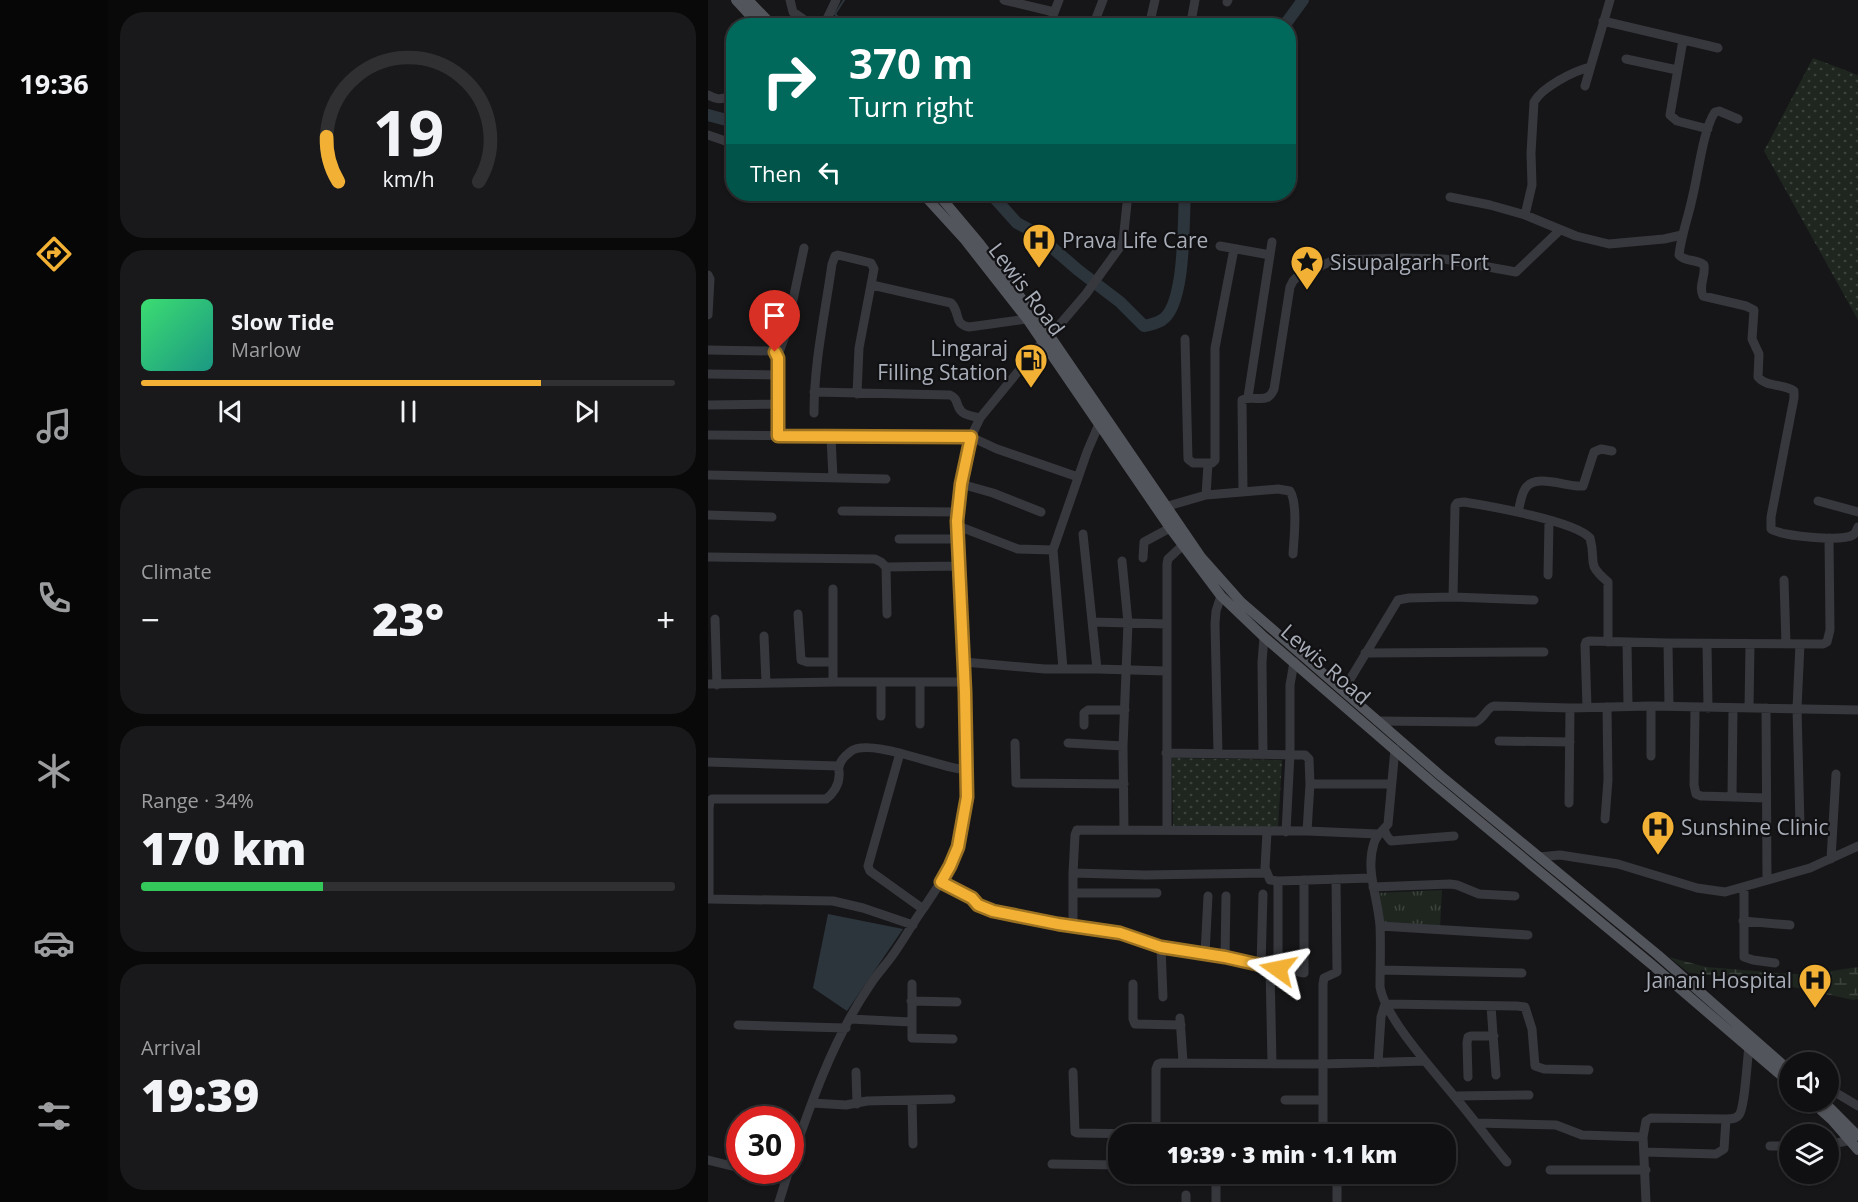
<!DOCTYPE html>
<html lang="en">
<head>
<meta charset="utf-8">
<style>
  :root { --surface:#101012; --page:#19191b; --text:#f1f3f6; --muted:#9c9d9f; --line:#303032; --accent:#f2b134 }
  body { margin:0; font-family:"Open Sans",sans-serif; background:var(--page); color:var(--text); height:100vh; display:flex; flex-direction:column; font-size:22px; white-space:nowrap }
  * { box-sizing:border-box; margin:0 }
  p { font-size:20px; color:var(--muted) }
  .icon { flex:none; width:33px; height:33px; fill:none; stroke:currentColor; stroke-width:2; stroke-linecap:round; stroke-linejoin:round }
  .map { position:relative; flex:1; overflow:hidden }
  .side { display:flex; flex-direction:column; gap:12px; padding:12px; background:#09090a; width:600px }
  .side>* { flex:none }
  .hud { position:absolute; left:18px; top:18px; width:570px; height:183px; border-radius:24px; box-shadow:0 2px 4px #0004,0 0 0 2px var(--line); background:#00695c; color:#fff; overflow:hidden }
  .tools { position:absolute; left:1071px; top:1052px; display:grid; gap:12px }
  .tools a { display:grid; place-items:center; width:60px; height:60px; border-radius:50%; background:var(--surface); box-shadow:0 2px 4px #0004,0 0 0 2px var(--line); font-size:30px }
  .speed { position:absolute; left:18px; top:1106px; display:flex; gap:12px; font-size:30px; font-weight:700; text-align:center }
  .speed>* { display:grid; place-content:center; width:78px; height:78px; border-radius:50%; background:var(--surface); box-shadow:0 2px 4px #0004,0 0 0 2px var(--line); line-height:1 }
  .speed .limit { border:9px solid #d22; background:#fff; color:#111 }
  .pin { position:absolute; display:grid; place-items:center; width:51px; height:51px; color:#fff; margin:-62px -26px; border-radius:50% 50% 50% 0; rotate:-45deg; box-shadow:0 0 6px #0007 }
  .pin .icon { rotate:45deg }
  .me { position:absolute; width:66px; margin:-33px; rotate:282deg; stroke-linejoin:round; filter:drop-shadow(0 0 4px #0008) }
  .turn { display:flex; align-items:center; gap:21px; height:126px; padding:0 24px; font-size:27px }
  .turn .icon { width:78px; height:78px; stroke-width:2.5 }
  .turn b { display:block; font-size:42px; line-height:51px }
  .then { display:flex; align-items:center; height:57px; padding:0 24px; background:#0003; gap:12px; font-size:22px }
  .big { font-size:45px; font-weight:800; line-height:1.1 }
  .side .widget { flex:1; display:flex; flex-direction:column; justify-content:center; gap:9px; min-width:0; padding:0 21px; border-radius:24px; background:var(--page) }
  .side .dial { align-items:center; gap:0 }
  .dial svg { height:156px; overflow:visible; fill:none; stroke:var(--line); stroke-width:7; stroke-linecap:round; text-anchor:middle }
  .dial text { fill:var(--text); stroke:none }
  .song { display:flex; align-items:center; gap:18px }
  .cover { width:72px; height:72px; border-radius:9px; background:linear-gradient(135deg,hsl(140 70% 55%),hsl(170 70% 35%)) }
  .played { height:6px; border-radius:3px; background:linear-gradient(90deg,var(--accent) 75%,var(--line) 75%) }
  .keys { display:flex; justify-content:space-around; direction:ltr }
  .heat { display:flex; justify-content:space-between; align-items:center; font-size:33px; direction:ltr }
  .charge { height:9px; border-radius:4px; background:linear-gradient(90deg,#34c759 34%,var(--line) 0) }
  .trip { position:absolute; left:400px; top:1124px; width:348px; height:60px; border-radius:24px; background:var(--surface); box-shadow:0 2px 4px #0004,0 0 0 2px var(--line); font-weight:800; line-height:60px; text-align:center }
  main { display:flex; flex:1; min-height:0 }
  .menu { display:flex; flex-direction:column; width:108px; justify-content:space-around; align-items:center; background:#060607; color:var(--muted) }
  .menu .icon { width:42px; height:42px }
  .menu .on { color:var(--accent) }
  .menu b { font-size:27px; color:var(--text) }
  .map>svg:first-child { display:block }
</style>
</head>
<body>
<main>
<nav class="menu">
<b>19:36</b>
<svg class="icon on" aria-label="directions" viewBox="0 0 24 24"><path d="M12 3l9 9-9 9-9-9zM9 14v-3h6M13 9l2 2-2 2"/></svg>
<svg class="icon" aria-label="music" viewBox="0 0 24 24"><path d="M9 18V5l10-2v13"/><circle cx="6" cy="18" r="3"/><circle cx="16" cy="16" r="3"/></svg>
<svg class="icon" aria-label="phone" viewBox="0 0 24 24"><path d="M5 4h4l2 5-3 2q2 4 5 5l2-3 5 2v4C11 20 4 13 5 4z"/></svg>
<svg class="icon" aria-label="climate" viewBox="0 0 24 24"><path d="M12 3v18M4 7l16 10M4 17L20 7"/></svg>
<svg class="icon" aria-label="car" viewBox="0 0 24 24"><path d="M5 17H2v-5l4-1 3-4h7l3 4 3 1v5h-3M9 17h6M6 11h13"/><circle cx="7" cy="17" r="2"/><circle cx="17" cy="17" r="2"/></svg>
<svg class="icon" aria-label="filters" viewBox="0 0 24 24"><path d="M4 7h16M4 17h16"/><circle cx="9" cy="7" r="2"/><circle cx="15" cy="17" r="2"/></svg>
</nav>
<section class="side">
<div class="widget dial"><svg viewBox="0 0 100 80">
<path d="M14 69A42 42 0 1 1 86 69"/>
<path d="M14 69A42 42 0 0 1 8 46" stroke="#f2b134"/>
<text x="50" y="56" font-size="32" font-weight="700">19</text>
<text x="50" y="72" font-size="11">km/h</text>
</svg></div>
<div class="widget">
<div class="song"><i class="cover"></i><div><b>Slow Tide</b><p>Marlow</p></div></div>
<div class="played"></div>
<div class="keys"><svg class="icon" aria-label="previous" viewBox="0 0 24 24"><path d="M18 5L8 12l10 7zM5 5v14"/></svg><svg class="icon" aria-label="pause" viewBox="0 0 24 24"><path d="M8 5v14M16 5v14"/></svg><svg class="icon" aria-label="next" viewBox="0 0 24 24"><path d="M6 5l10 7-10 7zM19 5v14"/></svg></div>
</div>
<div class="widget"><p>Climate</p>
<div class="heat"><a>−</a><b class="big">23°</b><a>+</a></div>
</div>
<div class="widget"><p>Range · 34%</p><b class="big">170 km</b><div class="charge"></div></div>
<div class="widget"><p>Arrival</p><b class="big">19:39</b></div>
</section>
<div class="map">
<svg width="1150" height="1202" viewBox="0 0 1150 1202">
  <defs>
    <pattern id="grass-dots" width="8" height="8" patternUnits="userSpaceOnUse" patternTransform="scale(1.5)"><rect width="8" height="8" fill="#1e261f"/><path d="M2 2h.1M6 6h.1" fill="none" stroke="#3c433d" stroke-width="1.8" stroke-linecap="round"/></pattern>
    <pattern id="wetland-marsh" width="20" height="14" patternUnits="userSpaceOnUse" patternTransform="scale(1.5)"><rect width="20" height="14" fill="#1e261f"/><path d="M1 5h8M5 5V1M11 12h8M15 12V8" fill="none" stroke="#3c433d"/></pattern>
    <pattern id="park-tufts" width="24" height="20" patternUnits="userSpaceOnUse" patternTransform="scale(1.5)"><rect width="24" height="20" fill="#1e261f"/><path d="M3 7l-1-3M5 7V3M7 7l1-3M15 17l-1-3M17 17v-4M19 17l1-3" fill="none" stroke="#3c433d"/></pattern>
  </defs>
  <rect width="100%" height="100%" fill="#161618"/>
  <!-- grass -->
  <path fill="url(#grass-dots)" d="M 1105,58 L 1150,75 L 1150,320 L 1056,151 Z
    M 464,758 L 574,760 L 570,828 L 465,827 Z"/>
  <!-- wetland -->
  <path fill="url(#wetland-marsh)" d="M 961,957 L 998,967 L 1096,975 L 1150,967 L 1150,999 L 1145,1000 L 1052,980 L 981,973 Z"/>
  <!-- park -->
  <path fill="url(#park-tufts)" d="M 734,890 L 732,928 L 674,926 L 669,893 Z"/>
  <!-- water -->
  <path fill="#2c353c" d="M 120,914 L 195,929 L 139,1011 L 105,988 Z"/>
  <g fill="none" stroke-linecap="round" stroke-linejoin="round">
    <!-- stream -->
    <path stroke="#2c353c" stroke-width="2" d="M 136,0 L 127,14 L 139,26"/>
    <!-- river -->
    <path stroke="#2c353c" stroke-width="12" d="M 576,26 L 595,0
      M 0,115 L 26,122
      M 283,194 L 309,223 L 326,232 L 370,270 L 412,302 L 436,326 C 442,325 449,323 454,320 C 478,305 475,221 477,194"/>
    <!-- minor -->
    <path stroke="#37383d" stroke-width="9" d="M 82,0 L 85,12 L 105,26
      M 296,0 L 346,12
      M 519,2 L 520,0
      M 895,21 L 1010,48
      M 483,22 L 487,0
      M 113,26 L 119,19 L 128,0
      M 341,26 L 351,0
      M 385,26 L 395,0
      M 441,26 L 447,0
      M 975,40 L 962,115 L 969,121 L 1000,129
      M 918,59 L 969,70
      M 877,86 L 902,0
      M 0,95 C 7,99 12,100 20,97 L 26,81
      M 1030,119 L 1011,111 L 1007,112 C 995,129 990,176 984,199 C 980,218 973,236 971,255 C 977,262 989,259 996,265 C 998,276 990,286 995,296 L 1038,306 L 1046,310 L 1044,339 L 1051,354 L 1050,377 C 1059,388 1075,383 1086,391 L 1086,398 L 1063,517 L 1063,529 C 1074,536 1133,542 1145,535 C 1148,533 1148,531 1150,527
      M 0,135 L 26,144
      M 742,197 L 782,205 L 817,215 L 868,236 L 901,244 L 956,239 L 974,235
      M 817,215 L 824,185 L 823,153 L 826,102 C 834,87 866,71 882,67
      M 512,246 L 562,255
      M 0,275 L 2,279 L 0,315
      M 164,285 L 243,303 C 253,313 245,324 261,327 L 319,319
      M 342,336 L 378,294 L 412,247 L 415,241 L 420,194
      M 477,339 L 480,459 L 485,463 L 504,463 L 507,460 L 507,348 L 526,249
      M 0,350 L 63,351 L 70,355 L 70,436
      M 70,355 L 78,333 L 96,248
      M 0,374 L 70,375
      M 106,392 L 242,395 C 251,399 247,404 253,411 C 257,416 266,416 272,418
      M 540,397 L 564,242
      M 0,405 L 70,404
      M 106,413 C 106,362 117,314 124,264 L 127,256 L 130,255 L 163,263 L 166,269 L 151,348 L 149,394
      M 0,435 L 263,437 L 289,449 L 370,477
      M 123,437 L 125,478
      M 0,475 L 178,479
      M 253,484 L 285,493 L 333,512
      M 535,491 L 534,400 C 547,394 559,406 566,389 L 582,287 L 585,281 L 589,277 L 626,260 L 694,258 L 736,259 L 808,272 L 852,230
      M 498,495 L 500,464
      M 1110,501 L 1150,512
      M 460,506 L 498,495 L 570,489 L 582,491 C 590,504 586,538 585,554
      M 134,511 L 250,512
      M 810,512 C 812,505 813,495 817,489 C 827,472 860,488 875,486 L 886,452 L 893,449 L 904,451
      M 0,515 L 64,517
      M 250,526 L 310,549 L 345,550
      M 375,534 L 389,669
      M 191,539 L 250,539
      M 0,557 L 167,559 L 173,562 L 178,567 L 179,614
      M 435,558 L 436,542 L 462,528
      M 414,561 L 420,623 L 415,746 L 416,829
      M 178,567 L 251,566
      M 840,575 L 841,522
      M 1076,580 L 1078,644
      M 125,589 L 125,682
      M 745,597 L 747,506 L 749,503 L 756,502 C 781,506 867,521 882,538 C 889,563 877,563 900,582 L 900,642
      M 90,614 L 93,660 L 99,662 L 125,662
      M 7,619 L 9,685
      M 384,622 L 459,624
      M 56,636 L 58,683
      M 919,643 L 920,706
      M 960,643 L 961,706
      M 999,644 L 1000,708
      M 657,653 L 836,652
      M 256,662 L 337,669 L 389,669 L 458,671
      M 355,669 L 345,550 L 379,452 L 391,424
      M 0,684 L 130,682 L 256,682
      M 635,691 L 690,600 L 701,598 L 745,597 L 826,600
      M 943,706 L 943,756
      M 879,707 L 877,645 L 878,642 L 881,641 L 960,643 L 1115,644 L 1119,642 L 1122,630 L 1121,538
      M 987,708 L 986,785 L 988,794 L 993,796 L 1058,798
      M 1041,708 L 1042,644
      M 1058,708 L 1059,880
      M 173,716 L 173,683
      M 669,721 L 768,722 C 777,718 778,708 786,706 L 862,708 L 943,706 L 1150,710
      M 212,724 L 212,683
      M 376,725 L 376,713 L 380,710 L 417,710
      M 791,741 L 862,742
      M 307,743 L 308,783 L 416,784
      M 360,743 L 415,746
      M 687,749 L 680,824 C 675,831 669,834 666,843 C 657,871 670,897 672,926 C 673,946 672,967 672,987 C 677,1018 726,1071 747,1097 C 765,1118 781,1141 799,1162
      M 192,753 L 160,866 L 162,871 L 215,909
      M 458,753 L 597,755 L 601,759 L 602,784 L 599,831
      M 510,753 L 507,624 L 508,611 L 513,596
      M 555,754 L 554,662 L 556,637
      M 0,762 L 131,766
      M 602,784 L 683,784
      M 1024,796 L 1025,708
      M 861,803 L 862,708
      M 897,819 L 900,780 L 899,707
      M 1092,826 L 1089,708 L 1092,644
      M 459,830 L 459,564 L 460,559 L 475,545
      M 676,830 L 679,836 L 683,841 L 746,836
      M 559,832 L 557,868 L 562,880 L 570,881 L 663,878
      M 578,832 L 582,754 L 582,685 L 586,662
      M 831,857 L 852,855 L 910,864 L 989,888 L 1017,892 L 1102,868 L 1150,846
      M 1123,859 L 1128,774
      M 365,873 L 437,875 L 558,873
      M 570,881 L 570,969
      M 233,882 L 264,898 L 270,905 L 285,911 L 349,924 L 412,933 L 453,947 L 517,957 L 596,973 L 596,880
      M 665,887 L 742,884 L 749,885 L 771,894 L 807,896
      M 1036,887 L 1036,957 L 1045,960 L 1067,963
      M 365,893 L 449,893
      M 0,899 L 125,901 L 155,908 L 205,925
      M 1,899 L 1,808 L 2,801 L 4,799 L 118,799 C 125,794 131,785 131,776 C 132,773 130,770 131,767 C 132,761 138,755 142,752 C 160,736 234,769 259,770
      M 1035,921 L 1082,925
      M 672,926 L 820,935
      M 365,927 L 365,873 L 367,835 L 369,830 L 599,831 L 670,834
      M 453,947 L 455,997
      M 497,954 L 500,896
      M 517,957 L 518,896
      M 553,965 L 555,894
      M 562,967 L 564,1063
      M 672,970 L 814,973
      M 204,984 L 204,1038 L 245,1039
      M 425,984 L 425,1019 L 427,1024 L 473,1025
      M 203,1001 L 249,1002
      M 783,1006 L 788,1075
      M 472,1018 L 475,1062
      M 142,1019 L 203,1022
      M 30,1025 L 138,1028
      M 670,1063 L 673,1017 L 677,1004 L 809,1006 L 817,1007 L 824,1029 L 827,1066 L 836,1069 L 881,1070
      M 148,1072 L 149,1104
      M 365,1072 L 367,1132 L 369,1133 L 436,1134 L 444,1132 L 448,1126 L 448,1069 L 450,1064 L 453,1063 L 615,1064 L 717,1061
      M 760,1077 L 759,1043 L 760,1037 L 763,1036 L 786,1036
      M 1120,1088 L 1150,1106
      M 746,1096 L 821,1095
      M 204,1100 L 205,1144
      M 577,1100 L 615,1100
      M 104,1103 L 138,1105 L 159,1101 L 243,1099
      M 769,1123 L 848,1125 L 874,1135 L 935,1137
      M 540,1129 L 615,1130
      M 615,1134 L 615,984 L 616,978 L 629,972 L 628,879
      M 1120,1145 L 1143,1140
      M 1062,1146 L 1082,1146
      M 936,1152 L 1008,1154 L 1016,1149 L 1018,1119
      M 0,1160 L 32,1168
      M 82,1164 C 103,1103 125,1039 162,985 C 168,975 177,966 184,956 C 196,940 205,922 217,906 C 229,887 244,868 250,847 C 258,822 259,795 259,770 L 250,550 L 250,512 L 253,484 L 263,437 L 272,418 L 335,341
      M 344,1164 L 411,1165
      M 40,1170 L 77,1179
      M 842,1170 L 938,1170
      M 508,1173 L 508,1202
      M 629,1173 L 629,1202
      M 71,1202 L 81,1170
      M 478,1202 L 478,1195
      M 938,1202 L 935,1137 L 938,1121 L 943,1118 L 1018,1119 C 1023,1119 1028,1119 1031,1115 C 1037,1108 1039,1059 1041,1047"/>
    <!-- major -->
    <path stroke="#53555c" stroke-width="10" d="M 28,0 L 52,26
      M 40,0 L 65,26
      M 215,194 L 257,240 L 319,319 L 462,528 L 513,596 L 556,637 L 726,784 L 943,964 L 1082,1083
      M 230,194 L 272,244 L 342,336 L 493,557 L 533,602 L 733,776 L 950,955 L 1082,1071
      M 1103,1101 L 1124,1120 L 1150,1150
      M 1115,1101 L 1150,1136"/>
  </g>
  <g fill="none" stroke-linecap="round" stroke-linejoin="round">
    <!-- route casing -->
    <g stroke="#9d7322" stroke-width="15">
      <path id="route" d="M 67,352 L 70,358 L 70,436 L 263,437 L 253,484 L 249,521 L 257,692 L 259,797 L 250,847 L 242,866 L 233,882 L 264,898 L 270,905 L 285,911 L 350,924 L 412,933 L 453,947 L 517,957 L 570,969"/>
    </g>
    <!-- route -->
    <use href="#route" stroke="#f2b134" stroke-width="10"/>
  </g>
  <!-- icons -->
  <defs>
    <g id="hospital-pin" transform="scale(1.725)"><path d="M0 17L-7.5 6A9.5 9.5 0 1 1 7.5 6Z" fill="#f2b134" stroke="#111113"/><path d="M-5-5h3v3.5h4V-5h3V5h-3V1.5h-4V5h-3Z" fill="#111"/></g>
    <g id="sight-pin" transform="scale(1.725)"><path d="M0 17L-7.5 6A9.5 9.5 0 1 1 7.5 6Z" fill="#f2b134" stroke="#111113"/><path d="M0-6L1.8-2.2L6-1.7L2.9 1.2L3.7 5.4L0 3.3L-3.7 5.4L-2.9 1.2L-6-1.7L-1.8-2.2Z" fill="#111"/></g>
    <g id="fuel-pin" transform="scale(1.725)"><path d="M0 17L-7.5 6A9.5 9.5 0 1 1 7.5 6Z" fill="#f2b134" stroke="#111113"/><path d="M-5.5-6h7V0h2V4h1.3V-2.5L3-4.5l.8-.8L6-3V5H2.5V1h-1V6h-7ZM-4.2-4.7v3.2H.2V-4.7Z" fill="#111"/></g>
  </defs>
  <g fill-rule="evenodd">
    <use href="#hospital-pin" x="331" y="240"/>
    <use href="#sight-pin" x="599" y="262"/>
    <use href="#fuel-pin" x="323" y="360"/>
    <use href="#hospital-pin" x="950" y="827"/>
    <use href="#hospital-pin" x="1107" y="980"/>
  </g>
  <g text-anchor="middle" dominant-baseline="central" stroke-width="4.5" stroke-linejoin="round" paint-order="stroke">
    <!-- poi labels -->
    <g font-size="21" fill="#a8adb8" stroke="#111113" text-anchor="start">
      <text x="354" y="240">Prava Life Care</text>
      <text x="622" y="262">Sisupalgarh Fort</text>
      <text x="300" y="348" text-anchor="end">Lingaraj<tspan x="300" dy="24">Filling Station</tspan></text>
      <text x="973" y="827">Sunshine Clinic</text>
      <text x="1084" y="980" text-anchor="end">Janani Hospital</text>
    </g>
    <!-- street labels -->
    <g font-size="21" fill="#a8adb8" stroke="#111113">
      <text transform="translate(319 289) rotate(53)">Lewis Road</text>
      <text transform="translate(618 664) rotate(41)">Lewis Road</text>
    </g>
  </g>
</svg>
<div class="tools">
<a><svg class="icon" aria-label="sound" viewBox="0 0 24 24"><path d="M4 9h4l5-4v14l-5-4H4zM17 9q2 3 0 6"/></svg></a>
<a><svg class="icon" aria-label="layers" viewBox="0 0 24 24"><path d="M12 4l9 5-9 5-9-5zM3 14l9 5 9-5"/></svg></a>
</div>
<div class="speed"><div class="limit">30</div></div>
<div class="pin" style="left:67px;top:352px;background:#d93025"><svg class="icon" aria-label="arrive" viewBox="0 0 24 24"><path d="M6 21V4h12l-3 4 3 4H6"/></svg></div>
<svg class="me" style="left:570px;top:969px" viewBox="-20 -20 40 40"><path d="M0-17L14 15 0 8-14 15z" fill="#f2b134" stroke="#fff" stroke-width="4"/></svg>
<div class="trip">19:39 · 3 min · 1.1 km</div>
<div class="hud">
<div class="turn"><svg class="icon" aria-label="right" viewBox="0 0 24 24"><path d="M7 20v-9h11M14 6l5 5-5 5"/></svg><div><b>370 m</b>Turn right</div></div>
<div class="then">Then<svg class="icon" aria-label="left" viewBox="0 0 24 24"><path d="M17 20v-9H6M10 6l-5 5 5 5"/></svg></div>
</div>
</div>
</main>
</body>
</html>
